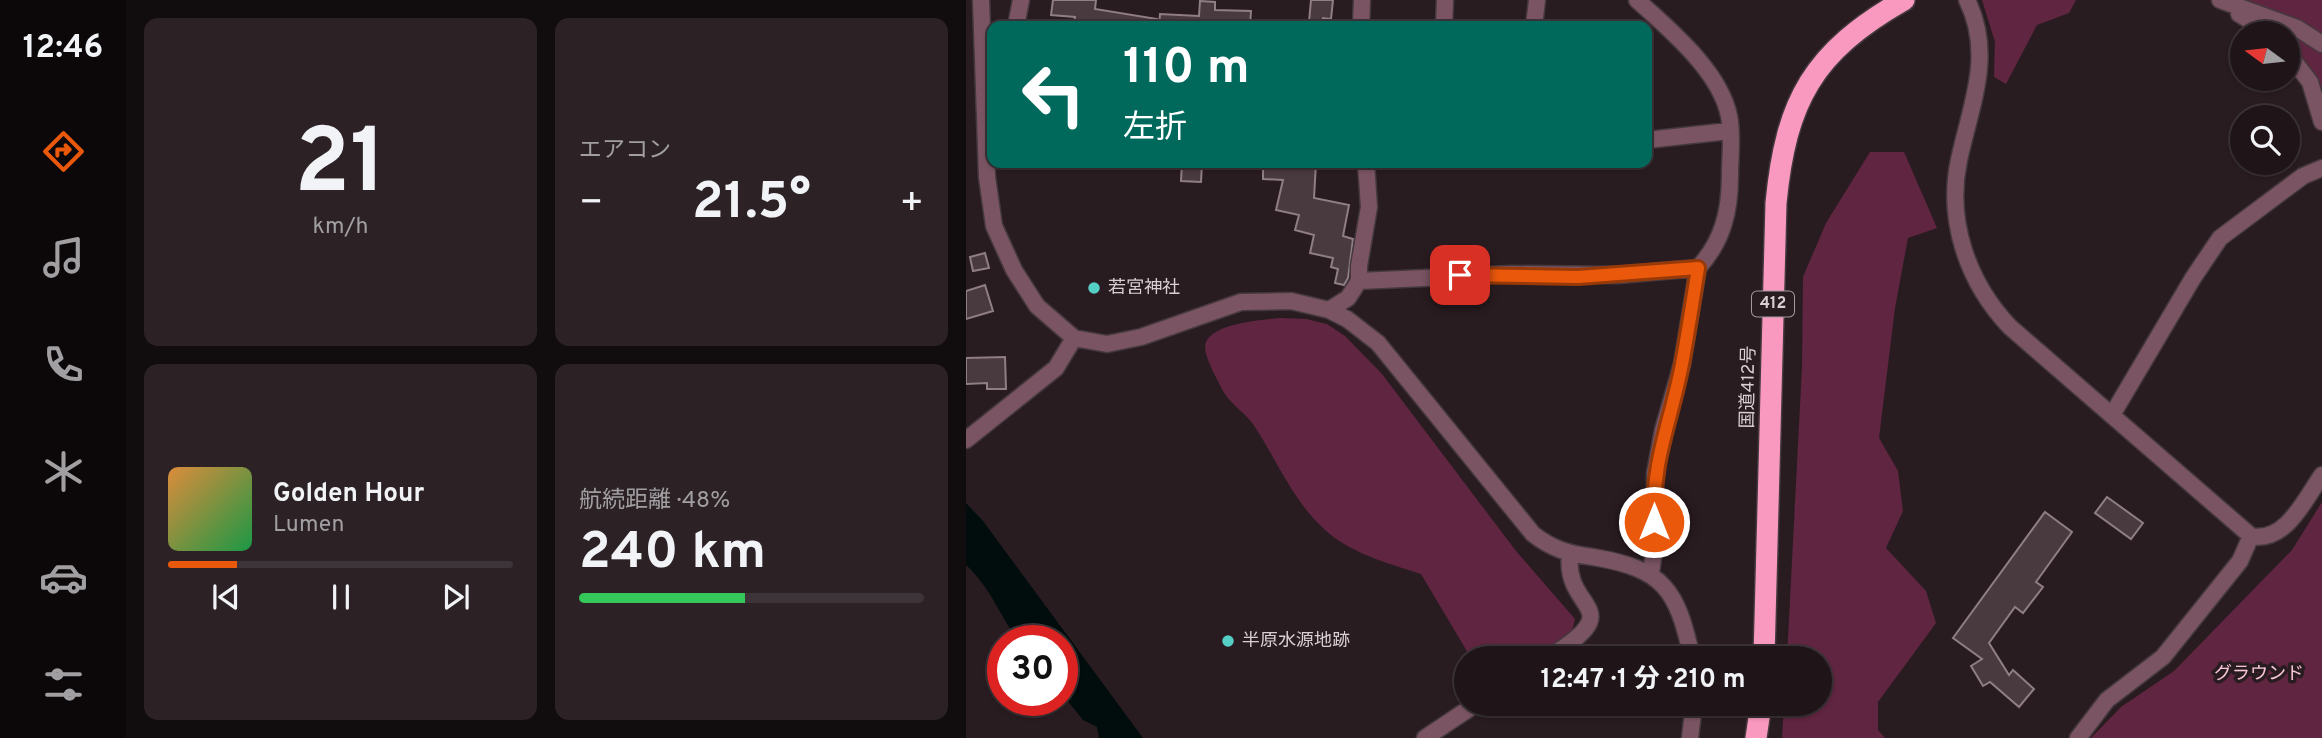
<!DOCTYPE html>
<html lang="ja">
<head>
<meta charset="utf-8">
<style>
  :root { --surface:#1f1519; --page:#2c2226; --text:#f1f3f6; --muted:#a19fa2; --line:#3c3438; --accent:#ea580c }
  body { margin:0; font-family:Overpass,"Noto Sans JP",sans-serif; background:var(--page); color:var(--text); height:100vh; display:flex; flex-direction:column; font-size:26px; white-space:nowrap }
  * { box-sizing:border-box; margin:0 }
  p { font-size:23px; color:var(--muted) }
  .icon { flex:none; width:38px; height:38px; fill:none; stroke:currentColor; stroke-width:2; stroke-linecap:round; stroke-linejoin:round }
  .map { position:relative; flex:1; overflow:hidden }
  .drawer { display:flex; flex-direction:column; gap:18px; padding:18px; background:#110c0e; width:840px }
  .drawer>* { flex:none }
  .top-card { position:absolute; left:21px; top:21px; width:665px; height:147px; border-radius:14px; box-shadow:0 2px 5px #0004,0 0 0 2px var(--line); background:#00695c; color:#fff; overflow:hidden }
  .needle { width:46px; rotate:285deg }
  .buttons { position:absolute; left:1264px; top:21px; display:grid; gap:14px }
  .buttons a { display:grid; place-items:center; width:70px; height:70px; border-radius:50%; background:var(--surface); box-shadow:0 2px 5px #0004,0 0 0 2px var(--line); font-size:35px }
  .speed { position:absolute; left:21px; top:625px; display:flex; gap:14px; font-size:35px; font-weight:700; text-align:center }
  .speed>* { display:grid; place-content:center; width:91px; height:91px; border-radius:50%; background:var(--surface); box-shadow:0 2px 5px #0004,0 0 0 2px var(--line); line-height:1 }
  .speed .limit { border:10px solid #d22; background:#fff; color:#111 }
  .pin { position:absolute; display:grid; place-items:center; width:60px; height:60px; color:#fff; margin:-30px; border-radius:14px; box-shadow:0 4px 10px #0006 }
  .me { position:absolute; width:77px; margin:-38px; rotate:0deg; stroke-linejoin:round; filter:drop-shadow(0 0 5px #0008) }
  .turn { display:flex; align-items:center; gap:24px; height:147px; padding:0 21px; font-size:32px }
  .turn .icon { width:91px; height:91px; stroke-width:2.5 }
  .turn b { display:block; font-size:49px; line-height:60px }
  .big { font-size:52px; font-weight:700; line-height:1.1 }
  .drawer .tile { flex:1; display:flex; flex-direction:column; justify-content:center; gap:10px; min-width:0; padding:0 24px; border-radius:14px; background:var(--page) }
  .drawer .dial { align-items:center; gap:0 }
  .dial b { font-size:91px; line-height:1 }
  .song { display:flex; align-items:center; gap:21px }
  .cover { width:84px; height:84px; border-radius:10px; background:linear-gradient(135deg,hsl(30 70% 55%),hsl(140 70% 35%)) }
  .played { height:7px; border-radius:4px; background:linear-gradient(90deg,var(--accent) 20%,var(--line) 20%) }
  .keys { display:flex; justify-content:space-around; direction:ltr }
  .heat { display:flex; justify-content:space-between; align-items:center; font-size:38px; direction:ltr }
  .charge { height:10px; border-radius:5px; background:linear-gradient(90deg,#34c759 48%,var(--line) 0) }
  .drawer .tiles { flex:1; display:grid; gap:18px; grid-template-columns:repeat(2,1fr) }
  .trip { position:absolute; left:488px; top:646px; width:378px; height:70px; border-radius:35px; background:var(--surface); box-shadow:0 2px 5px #0004,0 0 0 2px var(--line); font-weight:700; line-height:70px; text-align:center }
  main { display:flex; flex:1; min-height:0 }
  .dock { display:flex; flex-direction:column; width:126px; justify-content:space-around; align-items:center; background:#0c080a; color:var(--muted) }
  .dock .icon { width:49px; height:49px }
  .dock .active { color:var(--accent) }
  .dock b { font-size:32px; color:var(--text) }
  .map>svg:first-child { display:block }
</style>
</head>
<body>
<main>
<nav class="dock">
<b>12:46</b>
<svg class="icon active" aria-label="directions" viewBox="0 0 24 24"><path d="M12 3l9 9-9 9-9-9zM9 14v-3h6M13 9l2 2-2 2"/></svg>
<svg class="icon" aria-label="music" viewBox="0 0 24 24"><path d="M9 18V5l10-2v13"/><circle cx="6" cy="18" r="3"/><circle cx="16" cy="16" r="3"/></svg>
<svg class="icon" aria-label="phone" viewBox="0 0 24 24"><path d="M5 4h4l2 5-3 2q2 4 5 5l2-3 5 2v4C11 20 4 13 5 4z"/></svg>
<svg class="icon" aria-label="climate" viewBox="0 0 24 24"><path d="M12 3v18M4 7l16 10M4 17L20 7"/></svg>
<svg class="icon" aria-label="car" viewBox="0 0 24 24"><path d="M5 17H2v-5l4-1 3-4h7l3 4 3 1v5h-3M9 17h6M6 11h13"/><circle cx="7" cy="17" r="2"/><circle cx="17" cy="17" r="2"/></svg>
<svg class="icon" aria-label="filters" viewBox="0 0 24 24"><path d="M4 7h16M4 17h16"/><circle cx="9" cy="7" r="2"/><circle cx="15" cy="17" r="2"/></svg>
</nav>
<section class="drawer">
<div class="tiles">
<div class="tile dial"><b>21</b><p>km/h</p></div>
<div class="tile"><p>エアコン</p>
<div class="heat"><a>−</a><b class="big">21.5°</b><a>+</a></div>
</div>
<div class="tile">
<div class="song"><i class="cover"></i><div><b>Golden Hour</b><p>Lumen</p></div></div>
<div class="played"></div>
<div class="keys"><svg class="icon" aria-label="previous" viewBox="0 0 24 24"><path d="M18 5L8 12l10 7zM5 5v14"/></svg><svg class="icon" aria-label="pause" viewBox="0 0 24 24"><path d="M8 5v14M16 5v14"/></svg><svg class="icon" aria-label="next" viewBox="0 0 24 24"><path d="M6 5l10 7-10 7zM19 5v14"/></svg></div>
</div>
<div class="tile"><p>航続距離 · 48%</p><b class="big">240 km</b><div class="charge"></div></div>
</div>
</section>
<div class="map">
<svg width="1356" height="738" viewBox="0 0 1356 738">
  <rect width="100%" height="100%" fill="#291c21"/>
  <!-- green -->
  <path fill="#602540" d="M 1016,0 L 1110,0 L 1103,13 L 1071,25 L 1040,84 L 1028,77 L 1029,42 Z
    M 1255,0 L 1356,0 L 1356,89 L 1321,38 L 1321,33 L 1311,25 Z
    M 904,152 L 938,152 L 971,228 L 942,238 L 929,308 L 913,438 L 932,471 L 937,511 L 920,548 L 960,591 L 970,623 L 912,702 L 912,730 L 919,738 L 816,738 L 818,704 L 854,704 L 854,658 L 821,658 L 836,367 L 837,277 L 860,223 Z
    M 314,318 L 340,319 L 361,324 L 379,336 L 416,374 L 550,551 L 609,619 C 601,668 542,658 505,658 L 455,574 C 422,563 385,554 358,529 C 328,502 311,461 289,427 C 281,414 265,405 257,391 C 252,380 235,353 240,342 C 249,323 296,320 314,318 Z
    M 1356,502 L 1356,738 L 1125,738 L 1155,707 L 1208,671 L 1326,550 Z"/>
  <!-- water -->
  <path fill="#000d0c" d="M 0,503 L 17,521 L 177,738 L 133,738 L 131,727 L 117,720 L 96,694 L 96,640 L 52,640 C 32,613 25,588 0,565 Z"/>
  <!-- building -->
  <path fill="#493a3f" stroke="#8f7e84" stroke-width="2" d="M 87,0 L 130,0 L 129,9 L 191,19 L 190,26 L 108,23 L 109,17 L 85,15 Z
    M 345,0 L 367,0 L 365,19 L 357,18 L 356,23 L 343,22 Z
    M 234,1 L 249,2 L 249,10 L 285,11 L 284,26 L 193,26 L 194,14 L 233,16 Z
    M 216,163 L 236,163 L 235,182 L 215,181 Z
    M 297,163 L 350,163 L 348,198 L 383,205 L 377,236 L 387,239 L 382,278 L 378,285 L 369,283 L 372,269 L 365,267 L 367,258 L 344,253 L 348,235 L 329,230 L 333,215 L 310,210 L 317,180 L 297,179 Z
    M 19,253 L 23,268 L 7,271 L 4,257 Z
    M 19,285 L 27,311 L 0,319 L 0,291 Z
    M 39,357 L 40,389 L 21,389 L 21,383 L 0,384 L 0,358 Z
    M 1141,497 L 1177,523 L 1165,539 L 1129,513 Z
    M 1079,512 L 1106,532 L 1070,582 L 1077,587 L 1057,613 L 1049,607 L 1023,643 L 1043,675 L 1047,670 L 1068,689 L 1053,707 L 1024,682 L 1017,686 L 1005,666 L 1016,659 L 987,638 Z"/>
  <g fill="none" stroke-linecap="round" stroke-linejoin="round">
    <!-- minor casing -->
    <g stroke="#45393d" stroke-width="19">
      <path id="minor" d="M 15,0 L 21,177 L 28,226 L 48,270 L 71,306 L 108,338 L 141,344 L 175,337 L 275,302 L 325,301 L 363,310 L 381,319 L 412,343 L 567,534 C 586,549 603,554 627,557 C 698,569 711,589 726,658
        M 671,0 C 703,29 754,71 763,116 C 767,134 764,156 764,175 C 764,211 757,241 732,268
        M 1001,0 C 1028,55 1005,104 993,160 C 980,221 1002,283 1044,327 L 1285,536
        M 1254,0 L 1331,28 L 1356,44
        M 1273,14 L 1304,33
        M 50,26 L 55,0
        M 395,26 L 396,0
        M 478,26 L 479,0
        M 568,26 L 571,0
        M 1321,52 L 1344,82 L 1356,122
        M 681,140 L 763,131
        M 400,163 L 403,207 L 393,266 L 393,281 L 545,274 L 652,275 L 732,268 L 716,364 L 697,430 L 689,473 L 689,544 L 685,573
        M 363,310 L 382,298 L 393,281
        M 1146,415 L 1227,278 L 1254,238 L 1337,176 L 1356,168
        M 0,440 L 90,368 L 108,338
        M 582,658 C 667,605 597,613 604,554
        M 459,738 L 510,704
        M 724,738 L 728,704
        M 1112,738 L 1141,700 L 1197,657 L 1274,561 L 1285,536 C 1320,543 1339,499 1356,475"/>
    </g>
    <!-- highway casing -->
    <g stroke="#45393d" stroke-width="24">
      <path id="highway" d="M 798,658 L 810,203 C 820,100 847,52 938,0
        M 790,738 L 795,704"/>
    </g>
    <!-- minor -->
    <use href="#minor" stroke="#7a5463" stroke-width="16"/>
    <!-- highway -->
    <use href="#highway" stroke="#f999c0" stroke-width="21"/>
  </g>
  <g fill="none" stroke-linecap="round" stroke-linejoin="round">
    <!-- route casing -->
    <g stroke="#983908" stroke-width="18">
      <path id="route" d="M 494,275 L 612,277 L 732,268 C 727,300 722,332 716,364 C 705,422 686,459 688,522"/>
    </g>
    <!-- route -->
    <use href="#route" stroke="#ea580c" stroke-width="12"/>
  </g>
  <!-- markers -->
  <g fill="#55cec6" stroke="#291c21" stroke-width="2.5">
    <circle cx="128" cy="288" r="7"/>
    <circle cx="262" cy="641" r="7"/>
  </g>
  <g text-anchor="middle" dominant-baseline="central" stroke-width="7" stroke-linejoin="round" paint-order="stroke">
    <!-- shield labels -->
    <rect fill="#291c21" stroke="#a4999d" stroke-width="2" x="786" y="291.5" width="42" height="25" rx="5"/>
    <g font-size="16" font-weight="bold" fill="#d8cfd2">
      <text x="807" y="304">412</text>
    </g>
    <!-- poi labels -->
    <g font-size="18" fill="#d8cfd2" stroke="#291c21" text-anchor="start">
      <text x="142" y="288">若宮神社</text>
      <text x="276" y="641">半原水源地跡</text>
    </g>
    <!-- street labels -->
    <g font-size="18" fill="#d8cfd2" stroke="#291c21">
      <text transform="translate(783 387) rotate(-89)">国道412号</text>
    </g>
    <!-- park labels -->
    <g font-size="18" fill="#f7c5d8" stroke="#291c21">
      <text x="1293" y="674">グラウンド</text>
    </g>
  </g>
</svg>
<div class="buttons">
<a><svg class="needle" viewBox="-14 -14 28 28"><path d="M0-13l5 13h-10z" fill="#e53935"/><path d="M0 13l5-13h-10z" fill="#a19fa2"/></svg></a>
<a><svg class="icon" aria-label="search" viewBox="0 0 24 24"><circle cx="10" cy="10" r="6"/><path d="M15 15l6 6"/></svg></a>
</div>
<div class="speed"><div class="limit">30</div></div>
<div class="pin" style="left:494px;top:275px;background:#d93025"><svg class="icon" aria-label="arrive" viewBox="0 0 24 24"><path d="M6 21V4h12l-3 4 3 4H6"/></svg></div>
<svg class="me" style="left:688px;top:522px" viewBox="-20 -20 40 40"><circle r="17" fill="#ea580c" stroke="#fff" stroke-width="3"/><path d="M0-11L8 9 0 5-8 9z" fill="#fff"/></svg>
<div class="trip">12:47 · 1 分 · 210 m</div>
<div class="top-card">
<div class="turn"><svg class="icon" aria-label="left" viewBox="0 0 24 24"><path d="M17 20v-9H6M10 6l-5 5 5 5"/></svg><div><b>110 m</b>左折</div></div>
</div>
</div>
</main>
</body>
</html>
